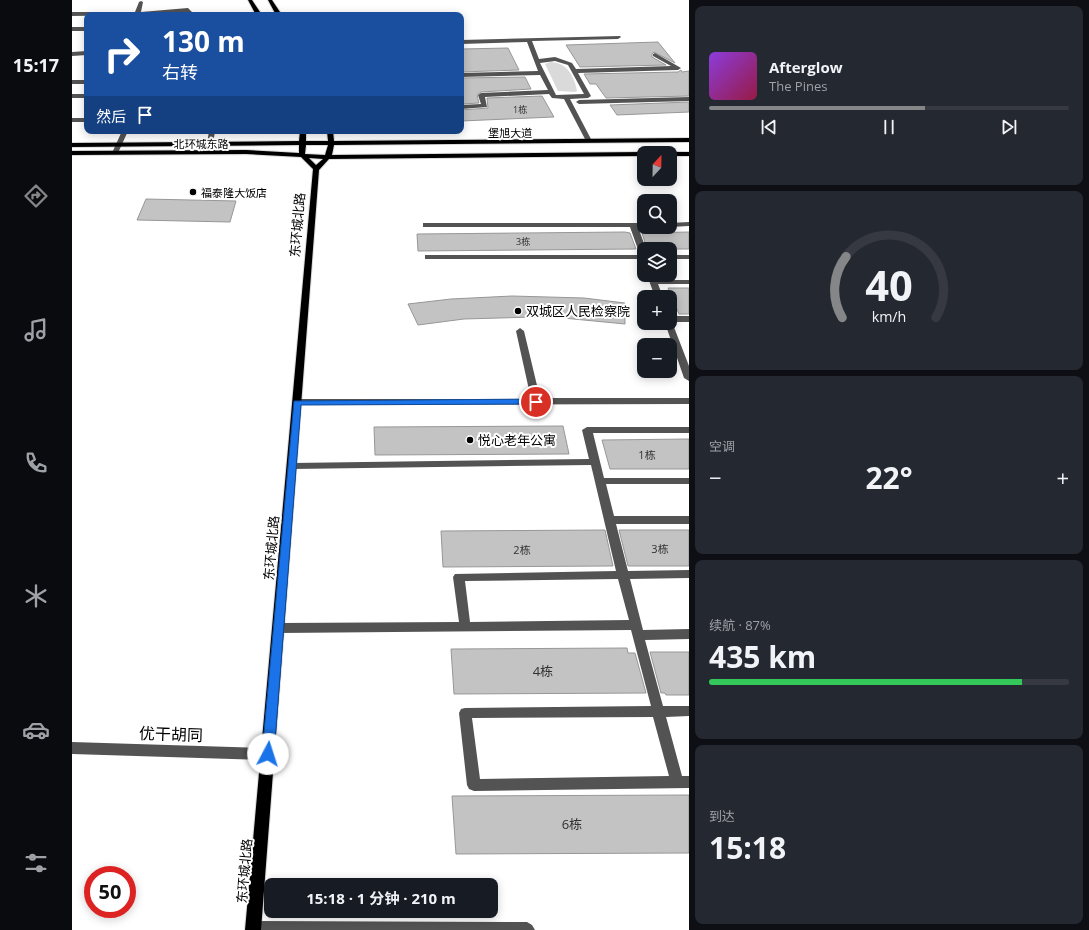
<!DOCTYPE html>
<html lang="zh">
<head>
<meta charset="utf-8">
<style>
  :root { --surface:#171b24; --page:#242831; --text:#f1f3f6; --muted:#9ea1a6; --line:#363941; --accent:#858687 }
  body { margin:0; font-family:"Open Sans","Noto Sans SC",sans-serif; background:var(--page); color:var(--text); height:100vh; display:flex; flex-direction:column; font-size:15px; white-space:nowrap }
  * { box-sizing:border-box; margin:0 }
  p { font-size:13px; color:var(--muted) }
  .icon { flex:none; width:22px; height:22px; fill:none; stroke:currentColor; stroke-width:2; stroke-linecap:round; stroke-linejoin:round }
  .map { position:relative; flex:1; overflow:hidden }
  .details { display:flex; flex-direction:column; gap:6px; padding:6px; background:#0d0f14; width:400px }
  .details>* { flex:none }
  .hud { position:absolute; left:12px; top:12px; width:380px; height:122px; border-radius:8px; box-shadow:0 2px 10px #0003; background:#1a4fa0; color:#fff; overflow:hidden }
  .needle { width:26px; rotate:22deg }
  .fabs { position:absolute; left:565px; top:146px; display:grid; gap:8px }
  .fabs a { display:grid; place-items:center; width:40px; height:40px; border-radius:8px; background:var(--surface); box-shadow:0 2px 10px #0003; font-size:20px }
  .speed { position:absolute; left:12px; top:866px; display:flex; gap:8px; font-size:20px; font-weight:700; text-align:center }
  .speed>* { display:grid; place-content:center; width:52px; height:52px; border-radius:50%; background:var(--surface); box-shadow:0 2px 10px #0003; line-height:1 }
  .speed .limit { border:6px solid #d22; background:#fff; color:#111 }
  .pin { position:absolute; display:grid; place-items:center; width:34px; height:34px; color:#fff; margin:-17px; border:2px solid #fff; border-radius:50%; box-shadow:0 1px 4px #0007 }
  .me { position:absolute; width:44px; margin:-22px; rotate:5deg; stroke-linejoin:round; filter:drop-shadow(0 0 3px #0008) }
  .turn { display:flex; align-items:center; gap:14px; height:84px; padding:0 12px; font-size:18px }
  .turn .icon { width:52px; height:52px; stroke-width:2.5 }
  .turn b { display:block; font-size:28px; line-height:34px }
  .then { display:flex; align-items:center; height:38px; padding:0 12px; background:#0003; gap:8px; font-size:15px }
  .big { font-size:30px; font-weight:700; line-height:1.1 }
  .details .tile { flex:1; display:flex; flex-direction:column; justify-content:center; gap:6px; min-width:0; padding:0 14px; border-radius:8px; background:var(--page) }
  .details .dial { align-items:center; gap:0 }
  .dial svg { height:104px; overflow:visible; fill:none; stroke:var(--line); stroke-width:7; stroke-linecap:round; text-anchor:middle }
  .dial text { fill:var(--text); stroke:none }
  .song { display:flex; align-items:center; gap:12px }
  .cover { width:48px; height:48px; border-radius:6px; background:linear-gradient(135deg,hsl(270 70% 55%),hsl(340 70% 35%)) }
  .played { height:4px; border-radius:2px; background:linear-gradient(90deg,var(--accent) 60%,var(--line) 60%) }
  .keys { display:flex; justify-content:space-around; direction:ltr }
  .heat { display:flex; justify-content:space-between; align-items:center; font-size:22px; direction:ltr }
  .charge { height:6px; border-radius:3px; background:linear-gradient(90deg,#34c759 87%,var(--line) 0) }
  .trip { position:absolute; left:192px; top:878px; width:234px; height:40px; border-radius:8px; background:var(--surface); box-shadow:0 2px 10px #0003; font-weight:700; line-height:40px; text-align:center }
  main { display:flex; flex:1; min-height:0 }
  .tabs { display:flex; flex-direction:column; width:72px; justify-content:space-around; align-items:center; background:#090b0e; color:var(--muted) }
  .tabs .icon { width:28px; height:28px }
  .tabs .on { color:var(--accent) }
  .tabs b { font-size:18px; color:var(--text) }
  .map>svg:first-child { display:block }
</style>
</head>
<body>
<main>
<nav class="tabs">
<b>15:17</b>
<svg class="icon on" aria-label="directions" viewBox="0 0 24 24"><path d="M12 3l9 9-9 9-9-9zM9 14v-3h6M13 9l2 2-2 2"/></svg>
<svg class="icon" aria-label="music" viewBox="0 0 24 24"><path d="M9 18V5l10-2v13"/><circle cx="6" cy="18" r="3"/><circle cx="16" cy="16" r="3"/></svg>
<svg class="icon" aria-label="phone" viewBox="0 0 24 24"><path d="M5 4h4l2 5-3 2q2 4 5 5l2-3 5 2v4C11 20 4 13 5 4z"/></svg>
<svg class="icon" aria-label="climate" viewBox="0 0 24 24"><path d="M12 3v18M4 7l16 10M4 17L20 7"/></svg>
<svg class="icon" aria-label="car" viewBox="0 0 24 24"><path d="M5 17H2v-5l4-1 3-4h7l3 4 3 1v5h-3M9 17h6M6 11h13"/><circle cx="7" cy="17" r="2"/><circle cx="17" cy="17" r="2"/></svg>
<svg class="icon" aria-label="filters" viewBox="0 0 24 24"><path d="M4 7h16M4 17h16"/><circle cx="9" cy="7" r="2"/><circle cx="15" cy="17" r="2"/></svg>
</nav>
<div class="map">
<svg width="617" height="930" viewBox="0 0 617 930">
  <rect width="100%" height="100%" fill="#fff"/>
  <!-- green -->
  <path fill="#dadada" d="M 478,62 C 495,62 502,76 505,91 L 503,92 L 486,91 L 473,64 Z"/>
  <!-- building -->
  <path fill="#c3c3c3" stroke="#979797" d="M 586,42 L 603,63 L 582,52 L 580,54 L 580,57 L 594,65 L 508,67 L 494,45 Z
    M 436,48 L 447,70 L 389,72 L 389,49 Z
    M 609,70 L 610,72 L 617,71 L 617,96 L 534,98 L 524,84 L 518,84 L 512,74 L 606,72 Z
    M 453,77 L 459,89 L 409,92 L 405,95 L 407,103 L 389,104 L 389,78 Z
    M 470,96 L 482,117 L 389,121 L 389,110 L 416,108 L 415,98 Z
    M 617,102 L 617,112 L 545,115 L 538,105 Z
    M 74,199 L 164,201 L 158,222 L 65,220 Z
    M 553,232 L 558,233 L 564,249 L 346,251 L 345,234 Z
    M 617,232 L 617,249 L 575,249 L 570,233 Z
    M 596,288 L 617,288 L 617,314 L 607,314 Z
    M 440,296 L 512,298 L 553,303 L 553,324 L 491,318 L 463,317 L 392,319 L 346,325 L 336,304 L 379,299 Z
    M 491,426 L 497,454 L 303,455 L 302,427 Z
    M 617,439 L 617,469 L 538,469 L 530,440 Z
    M 533,530 L 541,566 L 371,567 L 369,531 Z
    M 547,530 L 617,530 L 617,566 L 556,566 Z
    M 555,648 L 556,653 L 563,653 L 574,693 L 382,694 L 379,649 Z
    M 578,652 L 617,652 L 617,695 L 594,695 L 593,693 L 589,693 Z
    M 617,795 L 617,853 L 384,854 L 380,796 Z"/>
  <g fill="none" stroke-linecap="round" stroke-linejoin="round">
    <!-- major casing -->
    <g stroke="#dbdbdb" stroke-width="2">
      <path id="major" d="M 176,0 L 180,0 L 190,15 L 184,15 Z
        M 196,0 L 200,0 L 210,15 L 204,15 Z
        M 228,131 L 234,131 L 234,141 L 256,141 L 255,131 L 261,131 L 262,141 L 617,138 L 617,142 L 262,145 L 260,155 L 572,152 L 575,153 L 572,153 L 572,156 L 257,159 L 247,170 L 189,930 L 173,930 L 241,169 L 229,157 L 174,154 L 0,155 L 0,151 L 174,150 L 227,153 L 227,145 L 0,147 L 0,143 L 227,141 ZM 234,145 L 256,145 L 253,155 L 233,154 ZM 237,158 L 251,159 L 244,165 Z
        M 598,152 L 617,152 L 617,156 L 598,156 L 598,153 L 595,153 Z"/>
    </g>
    <!-- minor -->
    <path fill="#535353" fill-rule="evenodd" d="M 69,1 L 71,2 L 69,12 L 116,8 L 123,15 L 117,15 L 115,12 L 68,15 L 0,16 L 0,12 L 63,12 L 67,2 Z
      M 0,27 L 15,27 L 15,31 L 0,31 Z
      M 548,36 L 549,37 L 546,39 L 460,41 L 467,59 L 483,57 L 500,63 L 504,69 L 599,66 L 581,56 L 581,54 L 583,53 L 609,68 L 606,70 L 506,73 L 519,96 L 516,98 L 498,99 L 520,141 L 519,142 L 514,141 L 492,99 L 480,98 L 477,94 L 413,97 L 415,107 L 389,109 L 389,105 L 409,104 L 406,95 L 409,93 L 476,90 L 468,75 L 389,77 L 389,73 L 466,71 L 455,42 L 389,44 L 389,40 ZM 483,61 L 496,65 L 512,94 L 484,95 L 468,63 Z
      M 15,51 L 15,55 L 0,56 L 0,52 Z
      M 0,80 L 15,80 L 15,84 L 0,84 Z
      M 0,94 L 15,94 L 15,98 L 0,98 Z
      M 617,97 L 617,101 L 507,104 L 504,102 L 507,100 Z
      M 0,118 L 15,118 L 15,122 L 0,122 Z
      M 50,131 L 56,131 L 46,153 L 41,154 L 40,153 Z
      M 137,131 L 143,131 L 141,144 L 138,146 L 135,144 Z
      M 617,222 L 617,226 L 598,227 L 597,227 L 598,223 Z
      M 351,223 L 572,223 L 573,227 L 566,227 L 574,249 L 572,249 L 572,259 L 353,259 L 353,255 L 568,255 L 558,227 L 351,227 Z
      M 598,255 L 617,255 L 617,259 L 598,259 Z
      M 575,275 L 583,275 L 585,280 L 617,280 L 617,284 L 586,284 L 591,297 L 583,297 Z
      M 598,316 L 617,316 L 617,322 L 600,322 L 617,366 L 617,381 L 612,378 L 593,323 L 598,323 Z
      M 448,328 L 452,331 L 468,398 L 617,398 L 617,404 L 225,405 L 220,402 L 225,399 L 459,399 L 444,331 Z
      M 515,427 L 617,427 L 617,433 L 521,433 L 532,478 L 617,478 L 617,484 L 534,484 L 542,516 L 617,516 L 617,524 L 544,524 L 556,571 L 617,570 L 617,578 L 558,579 L 571,630 L 617,629 L 617,639 L 573,640 L 591,706 L 617,706 L 617,716 L 594,717 L 610,776 L 617,776 L 617,788 L 402,791 L 397,789 L 395,785 L 387,713 L 389,709 L 393,708 L 579,706 L 559,630 L 207,633 L 203,631 L 201,628 L 203,625 L 207,623 L 387,622 L 381,577 L 383,574 L 544,571 L 519,465 L 220,469 L 215,466 L 220,463 L 517,459 L 510,430 ZM 546,579 L 557,620 L 398,622 L 393,581 ZM 581,717 L 597,776 L 408,779 L 400,718 Z
      M 0,742 L 196,748 L 201,750 L 203,754 L 201,758 L 196,760 L 0,754 Z
      M 181,921 L 455,922 L 460,925 L 463,930 L 174,930 L 176,924 Z"/>
    <!-- major -->
    <use href="#major" fill="#000" fill-rule="evenodd"/>
  </g>
  <!-- route -->
  <path fill="#1a73e8" stroke="#114b97" d="M 464,399 L 468,402 L 467,404 L 229,405 L 202,754 L 200,758 L 196,759 L 192,758 L 190,754 L 222,401 Z"/>
  <!-- markers -->
  <g fill="#000" stroke="#fff" stroke-width="1.5">
    <circle cx="121" cy="192" r="4"/>
    <circle cx="446" cy="311" r="4"/>
    <circle cx="398" cy="440" r="4"/>
  </g>
  <g text-anchor="middle" dominant-baseline="central" stroke-width="4" stroke-linejoin="round" paint-order="stroke">
    <!-- far-number labels -->
    <g font-size="9" fill="#313131">
      <text x="448" y="109">1栋</text>
      <text x="451" y="241">3栋</text>
    </g>
    <!-- far-street labels -->
    <g font-size="11" fill="#000" stroke="#fff">
      <text x="438" y="132">堡旭大道</text>
      <text x="129" y="143">北环城东路</text>
    </g>
    <!-- far-poi labels -->
    <g font-size="11" fill="#000" stroke="#fff" text-anchor="start">
      <text x="129" y="192">福泰隆大饭店</text>
    </g>
    <!-- number labels -->
    <g font-size="11" fill="#313131">
      <text x="575" y="454">1栋</text>
      <text x="588" y="548">3栋</text>
      <text x="450" y="549">2栋</text>
    </g>
    <!-- street labels -->
    <g font-size="13" fill="#000" stroke="#fff">
      <text transform="translate(225 225) rotate(-85)">东环城北路</text>
      <text transform="translate(199 548) rotate(-85)">东环城北路</text>
      <text transform="translate(172 871) rotate(-85)">东环城北路</text>
    </g>
    <!-- poi labels -->
    <g font-size="13" fill="#000" stroke="#fff" text-anchor="start">
      <text x="454" y="311">双城区人民检察院</text>
      <text x="406" y="440">悦心老年公寓</text>
    </g>
    <!-- near-number labels -->
    <g font-size="13" fill="#313131">
      <text x="471" y="671">4栋</text>
      <text x="500" y="824">6栋</text>
    </g>
    <!-- near-street labels -->
    <g font-size="16" fill="#000" stroke="#fff">
      <text transform="translate(99 734) rotate(2)">优干胡同</text>
    </g>
  </g>
</svg>
<div class="fabs">
<a><svg class="needle" viewBox="-14 -14 28 28"><path d="M0-13l5 13h-10z" fill="#e53935"/><path d="M0 13l5-13h-10z" fill="#9ea1a6"/></svg></a>
<a><svg class="icon" aria-label="search" viewBox="0 0 24 24"><circle cx="10" cy="10" r="6"/><path d="M15 15l6 6"/></svg></a>
<a><svg class="icon" aria-label="layers" viewBox="0 0 24 24"><path d="M12 4l9 5-9 5-9-5zM3 14l9 5 9-5"/></svg></a>
<a>+</a>
<a>−</a>
</div>
<div class="speed"><div class="limit">50</div></div>
<div class="pin" style="left:464px;top:402px;background:#d93025"><svg class="icon" aria-label="arrive" viewBox="0 0 24 24"><path d="M6 21V4h12l-3 4 3 4H6"/></svg></div>
<svg class="me" style="left:196px;top:754px" viewBox="-20 -20 40 40"><circle r="19" fill="#fff"/><path d="M0-13L10 11 0 6-10 11z" fill="#1a73e8"/></svg>
<div class="trip">15:18 · 1 分钟 · 210 m</div>
<div class="hud">
<div class="turn"><svg class="icon" aria-label="right" viewBox="0 0 24 24"><path d="M7 20v-9h11M14 6l5 5-5 5"/></svg><div><b>130 m</b>右转</div></div>
<div class="then">然后<svg class="icon" aria-label="arrive" viewBox="0 0 24 24"><path d="M6 21V4h12l-3 4 3 4H6"/></svg></div>
</div>
</div>
<section class="details">
<div class="tile">
<div class="song"><i class="cover"></i><div><b>Afterglow</b><p>The Pines</p></div></div>
<div class="played"></div>
<div class="keys"><svg class="icon" aria-label="previous" viewBox="0 0 24 24"><path d="M18 5L8 12l10 7zM5 5v14"/></svg><svg class="icon" aria-label="pause" viewBox="0 0 24 24"><path d="M8 5v14M16 5v14"/></svg><svg class="icon" aria-label="next" viewBox="0 0 24 24"><path d="M6 5l10 7-10 7zM19 5v14"/></svg></div>
</div>
<div class="tile dial"><svg viewBox="0 0 100 80">
<path d="M14 69A42 42 0 1 1 86 69"/>
<path d="M14 69A42 42 0 0 1 17 22" stroke="#858687"/>
<text x="50" y="56" font-size="32" font-weight="700">40</text>
<text x="50" y="72" font-size="11">km/h</text>
</svg></div>
<div class="tile"><p>空调</p>
<div class="heat"><a>−</a><b class="big">22°</b><a>+</a></div>
</div>
<div class="tile"><p>续航 · 87%</p><b class="big">435 km</b><div class="charge"></div></div>
<div class="tile"><p>到达</p><b class="big">15:18</b></div>
</section>
</main>
</body>
</html>
